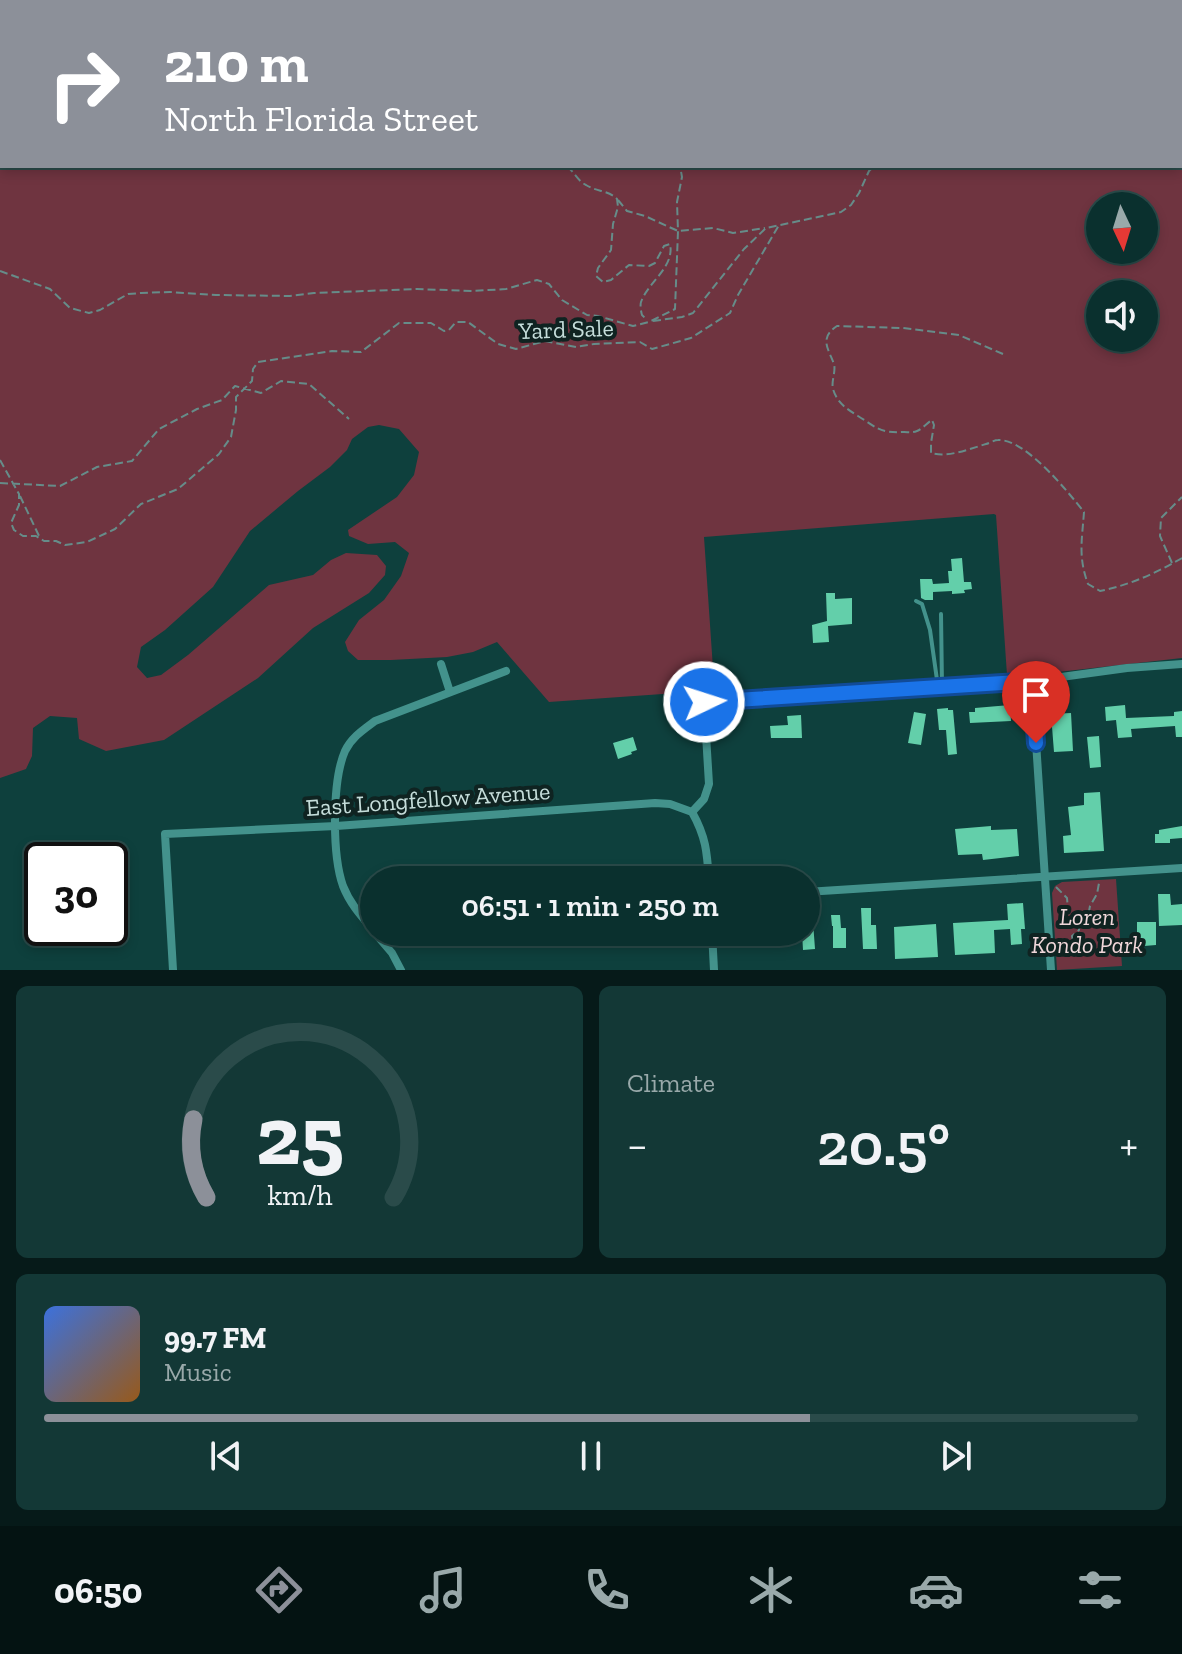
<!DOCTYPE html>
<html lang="en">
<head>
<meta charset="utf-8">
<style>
  :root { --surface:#0a302e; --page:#133836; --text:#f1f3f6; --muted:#99a9aa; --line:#2a4b4a; --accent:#8c9099 }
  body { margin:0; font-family:"Zilla Slab",serif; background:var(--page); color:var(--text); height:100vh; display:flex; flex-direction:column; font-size:30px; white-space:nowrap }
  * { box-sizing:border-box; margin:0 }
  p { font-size:26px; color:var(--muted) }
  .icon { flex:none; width:44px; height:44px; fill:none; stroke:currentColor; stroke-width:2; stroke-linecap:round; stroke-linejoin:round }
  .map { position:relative; height:970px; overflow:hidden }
  .sheet { display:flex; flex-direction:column; gap:16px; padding:16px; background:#061a19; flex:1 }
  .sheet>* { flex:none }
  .top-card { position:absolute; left:0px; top:0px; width:1182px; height:168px; box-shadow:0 4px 12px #0003,0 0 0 2px var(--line); background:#8c9099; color:#fff; overflow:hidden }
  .needle { width:52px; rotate:176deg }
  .fabs { position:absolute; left:1086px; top:192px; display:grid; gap:16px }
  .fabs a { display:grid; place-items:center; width:72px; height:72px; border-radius:50%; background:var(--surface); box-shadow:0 4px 12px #0003,0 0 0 2px var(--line); font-size:40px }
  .speed { position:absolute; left:24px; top:842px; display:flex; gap:16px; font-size:40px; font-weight:700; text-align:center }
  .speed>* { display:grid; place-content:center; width:104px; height:104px; border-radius:50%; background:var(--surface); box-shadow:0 4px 12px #0003,0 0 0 2px var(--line); line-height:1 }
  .speed .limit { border:4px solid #111; border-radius:12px; background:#fff; color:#111 }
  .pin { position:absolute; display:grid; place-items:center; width:68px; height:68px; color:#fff; margin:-82px -34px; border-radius:50% 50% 50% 0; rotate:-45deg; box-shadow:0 0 8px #0007 }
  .pin .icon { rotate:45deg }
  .me { position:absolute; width:88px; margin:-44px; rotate:86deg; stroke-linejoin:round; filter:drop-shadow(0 0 6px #0008) }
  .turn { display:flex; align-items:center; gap:28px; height:168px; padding:0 32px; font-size:36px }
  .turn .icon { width:104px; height:104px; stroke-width:2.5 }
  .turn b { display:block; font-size:56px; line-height:68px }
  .big { font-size:60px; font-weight:600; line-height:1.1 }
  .sheet .widget { flex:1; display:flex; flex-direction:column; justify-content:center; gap:12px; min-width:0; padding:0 28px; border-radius:12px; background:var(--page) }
  .sheet .dial { align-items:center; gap:0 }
  .dial svg { height:208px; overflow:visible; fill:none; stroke:var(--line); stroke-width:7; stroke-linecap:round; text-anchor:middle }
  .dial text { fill:var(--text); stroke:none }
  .song { display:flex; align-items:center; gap:24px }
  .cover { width:96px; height:96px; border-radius:12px; background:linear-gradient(135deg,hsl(220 70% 55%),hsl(30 70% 35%)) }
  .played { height:8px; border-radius:4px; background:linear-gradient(90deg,var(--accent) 70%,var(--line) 70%) }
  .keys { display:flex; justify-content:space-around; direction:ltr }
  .heat { display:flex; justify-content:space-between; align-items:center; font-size:44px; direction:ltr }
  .sheet .tiles { flex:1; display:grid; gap:16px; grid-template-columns:1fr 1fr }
  .widget:last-child { grid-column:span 2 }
  .trip { position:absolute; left:360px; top:866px; width:460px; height:80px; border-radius:40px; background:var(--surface); box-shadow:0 4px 12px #0003,0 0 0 2px var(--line); font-weight:600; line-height:80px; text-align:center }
  .tab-bar { display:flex; height:128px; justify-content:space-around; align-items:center; background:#041312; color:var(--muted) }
  .tab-bar .icon { width:56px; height:56px }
  .tab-bar .current { color:var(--accent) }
  .tab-bar b { font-size:36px; color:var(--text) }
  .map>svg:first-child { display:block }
</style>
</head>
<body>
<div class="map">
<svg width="1182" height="970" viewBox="0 0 1182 970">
  <rect width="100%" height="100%" fill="#0e403d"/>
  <!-- green -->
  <path fill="#6f3440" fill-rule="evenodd" d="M 0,0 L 1182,0 L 1182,658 L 1049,673 L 1007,675 L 996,515 L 994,514 L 704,537 L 714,683 L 691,692 L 549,702 L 497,642 L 473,652 L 447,657 L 391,660 L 358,660 L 348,651 L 345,642 L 359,620 L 384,600 L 401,576 L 409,553 L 395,542 L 368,544 L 349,536 L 348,530 L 397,497 L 414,475 L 419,452 L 399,429 L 379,425 L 368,427 L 352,439 L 347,450 L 330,467 L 298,491 L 250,531 L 213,587 L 165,630 L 141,647 L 137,667 L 147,678 L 161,675 L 188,655 L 269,585 L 313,575 L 331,560 L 346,553 L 377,555 L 386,566 L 385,575 L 369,593 L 313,628 L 258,678 L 164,740 L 106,751 L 79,739 L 77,718 L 50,716 L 33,728 L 32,756 L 26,769 L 0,778 ZM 1180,2 L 1180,166 L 2,166 L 2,2 ZM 1100,206 L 1144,206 L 1144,250 L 1100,250 ZM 1100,294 L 1144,294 L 1144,338 L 1100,338 Z
    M 1116,879 L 1122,966 L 1057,970 L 1052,893 L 1055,886 L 1062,882 Z"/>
  <!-- building -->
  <path fill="#63cfaa" d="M 962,558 L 964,582 L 971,582 L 972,589 L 964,590 L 965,593 L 952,594 L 952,591 L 933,592 L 933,600 L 925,600 L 921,598 L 920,579 L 932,579 L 933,584 L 949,583 L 948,571 L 952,571 L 951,559 Z
    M 826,593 L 835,593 L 835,599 L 852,598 L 852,624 L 828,626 L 829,642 L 813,643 L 812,625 L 827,621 Z
    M 1010,705 L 1011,721 L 970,723 L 969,712 L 975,712 L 975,708 Z
    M 1125,705 L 1126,718 L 1174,716 L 1174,712 L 1182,711 L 1182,737 L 1176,737 L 1175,726 L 1131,729 L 1132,737 L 1118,738 L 1116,720 L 1106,721 L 1105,707 Z
    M 948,708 L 948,710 L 953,710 L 957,754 L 948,755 L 946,730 L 939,730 L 937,709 Z
    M 914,712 L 926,714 L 921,745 L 908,743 Z
    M 1071,713 L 1073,751 L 1054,752 L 1051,714 Z
    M 801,715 L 802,738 L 771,738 L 770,726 L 788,725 L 787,716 Z
    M 1099,736 L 1101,767 L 1090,768 L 1087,737 Z
    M 633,737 L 637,750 L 631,752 L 632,754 L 618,759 L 613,743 Z
    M 1100,792 L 1104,851 L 1064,853 L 1063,836 L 1071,835 L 1068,807 L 1084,805 L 1084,793 Z
    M 991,826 L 991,830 L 1017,829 L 1019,856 L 983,860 L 982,854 L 958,855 L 955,829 Z
    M 1182,826 L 1182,838 L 1170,839 L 1170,843 L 1155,843 L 1155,834 L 1159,834 L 1159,830 Z
    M 1158,894 L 1170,894 L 1171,905 L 1182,904 L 1182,925 L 1159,926 Z
    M 1023,903 L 1025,929 L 1021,929 L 1022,944 L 1011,945 L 1010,929 L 994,930 L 995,953 L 955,955 L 953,923 L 1008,920 L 1007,904 Z
    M 806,908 L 812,908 L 815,949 L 803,950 L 802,932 L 806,932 Z
    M 861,908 L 871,908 L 871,925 L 876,925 L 877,949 L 863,949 Z
    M 831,915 L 840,915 L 841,928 L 846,928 L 846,948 L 833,948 L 833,926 L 832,926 Z
    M 1137,922 L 1156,922 L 1156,945 L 1144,946 L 1144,940 L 1137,940 Z
    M 936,924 L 938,957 L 895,959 L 894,927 Z"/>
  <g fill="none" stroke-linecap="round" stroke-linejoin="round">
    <!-- path -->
    <path stroke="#668c89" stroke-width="2" stroke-dasharray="8 4" stroke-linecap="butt" d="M 74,0 L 78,2 L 86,0
      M 184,0 L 186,2
      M 1163,0 L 1163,2
      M 136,2 L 137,0
      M 253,2 L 269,2
      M 274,2 L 288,2
      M 331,2 L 339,2
      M 395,2 L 396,0
      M 556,2 L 557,0
      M 687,2 L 687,0
      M 804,2 L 805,0
      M 947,2 L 949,0
      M 1180,16 L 1182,15
      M 0,81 L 2,77
      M 567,166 C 574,172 578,181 586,185 C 597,192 608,190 617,199 L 618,207 L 613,224 L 611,250 L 598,268 L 596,276 L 603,282 L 611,280 L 629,265 L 649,266 L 655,263 L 664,246 L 670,244 C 675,267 648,282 641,302 C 640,305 641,312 642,315 L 647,320
      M 618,200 L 627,211 L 645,216 L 678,231 L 713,228 L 733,233 L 765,228
      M 0,271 L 50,289 L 70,308 L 89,313 L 100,310 L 128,294 L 141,293 L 170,292 L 216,295 L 290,296 L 314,293 L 417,289 L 473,291 L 506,289 L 537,280 L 549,284 L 562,300 L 587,315 L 598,316 L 633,326 L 649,322 L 675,309 L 678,231 L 677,202 L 682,177 L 680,166
      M 653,321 L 682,317 L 693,313 L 744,249 L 766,228 L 841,212 L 851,205 L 859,193 L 869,171 L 874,166
      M 1003,354 L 959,335 L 903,328 L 837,326 C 819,338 828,348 834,364 C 836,372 831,381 833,389 C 837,403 847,409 858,416 C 879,429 879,433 904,432 C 909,432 912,433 917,431 C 922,429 927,423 932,420 L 934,425 L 931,443 L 931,453 C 948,458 969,449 986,444 C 990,443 994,440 998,440 C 1026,439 1068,492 1084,512 C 1082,540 1078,557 1088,584 L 1100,591 C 1130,585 1156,573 1182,558
      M 0,460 L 19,494 L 19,505 L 11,523 L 14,530 L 23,536 L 36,536 L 44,541 L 56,541 L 65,545 L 87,542 L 115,529 L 141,504 L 178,489 L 219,454 L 231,437 L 236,410 L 236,397 L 252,381 L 253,369 L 258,362 L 332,351 L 361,352 L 399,323 L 431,323 L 444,331 L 449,330 L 456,322 L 468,322 L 498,344 L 516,349 L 545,341 L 576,347 L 594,344 L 640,342 L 652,349 L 691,338 L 730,313 L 738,295 L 779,225
      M 0,483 L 60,486 L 97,467 L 132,461 L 159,429 L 197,409 L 222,400 L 235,386 L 261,393 L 281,381 L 309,384 L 349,419
      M 20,496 L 40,538
      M 1172,563 L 1160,536 L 1161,518 L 1182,497
      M 1056,887 L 1067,898 L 1069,921 L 1079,920 L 1079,926
      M 1058,954 L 1064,953 L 1074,946 L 1072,936 L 1079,930 L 1079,926 L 1083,926 L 1087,922 L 1090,906 L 1097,894 L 1099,883"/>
    <!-- service -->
    <path stroke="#43928c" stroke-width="4" d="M 916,601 L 922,604 L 930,630 L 938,687
      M 941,614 L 942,687"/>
    <!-- minor -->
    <path stroke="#43928c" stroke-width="8" d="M 441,664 L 450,692
      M 1032,681 L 1051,970
      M 692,812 L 704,799 L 709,784 L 704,702 L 1032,681 L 1127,668 L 1182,664
      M 692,812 C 706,837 707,852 709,880
      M 806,892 L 1182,868
      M 374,931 C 362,917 350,904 343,886 C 332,855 332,781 345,751 C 352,737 363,730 375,721 L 506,671
      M 374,932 L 392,953 L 401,970
      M 712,932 L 714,970
      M 173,970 L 165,834 L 336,826 L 655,803 L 670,804 L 692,812"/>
  </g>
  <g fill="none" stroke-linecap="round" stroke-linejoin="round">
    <!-- route casing -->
    <g stroke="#114b97" stroke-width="20">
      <path id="route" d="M 704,702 L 1032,681 L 1036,743"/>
    </g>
    <!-- route -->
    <use href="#route" stroke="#1a73e8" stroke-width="14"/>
  </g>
  <g text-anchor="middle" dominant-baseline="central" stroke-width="8" stroke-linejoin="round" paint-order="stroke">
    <!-- street labels -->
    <g font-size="24" fill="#c5ddda" stroke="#0f2321">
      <text transform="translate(566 329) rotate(-2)">Yard Sale</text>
      <text transform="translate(428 799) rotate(-4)">East Longfellow Avenue</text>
    </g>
    <!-- park labels -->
    <g font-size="24" font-style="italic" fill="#f0d7da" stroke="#0f2321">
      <text x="1087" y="916">Loren<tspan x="1087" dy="28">Kondo Park</tspan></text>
    </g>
  </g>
</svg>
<div class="fabs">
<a><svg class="needle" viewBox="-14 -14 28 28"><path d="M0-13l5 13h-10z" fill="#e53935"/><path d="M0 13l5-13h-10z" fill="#99a9aa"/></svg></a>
<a><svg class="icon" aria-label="sound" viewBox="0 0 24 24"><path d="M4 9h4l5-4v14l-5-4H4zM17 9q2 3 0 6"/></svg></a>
</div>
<div class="speed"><div class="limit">30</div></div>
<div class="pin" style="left:1036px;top:743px;background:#d93025"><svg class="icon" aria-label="arrive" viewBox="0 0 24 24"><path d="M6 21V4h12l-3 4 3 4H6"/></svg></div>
<svg class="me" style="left:704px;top:702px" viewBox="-20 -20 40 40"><circle r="17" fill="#1a73e8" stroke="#fff" stroke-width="3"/><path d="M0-11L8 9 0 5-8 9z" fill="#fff"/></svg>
<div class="trip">06:51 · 1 min · 250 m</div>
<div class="top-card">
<div class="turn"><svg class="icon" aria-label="right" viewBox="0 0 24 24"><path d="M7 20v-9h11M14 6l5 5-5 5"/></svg><div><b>210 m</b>North Florida Street</div></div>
</div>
</div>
<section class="sheet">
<div class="tiles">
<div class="widget dial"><svg viewBox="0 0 100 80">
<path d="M14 69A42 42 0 1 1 86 69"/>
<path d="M14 69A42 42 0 0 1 9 39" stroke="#8c9099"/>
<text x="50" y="56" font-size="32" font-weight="700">25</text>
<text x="50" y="72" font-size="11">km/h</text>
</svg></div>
<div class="widget"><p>Climate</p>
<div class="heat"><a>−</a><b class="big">20.5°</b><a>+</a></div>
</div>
<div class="widget">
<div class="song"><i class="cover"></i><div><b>99.7 FM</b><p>Music</p></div></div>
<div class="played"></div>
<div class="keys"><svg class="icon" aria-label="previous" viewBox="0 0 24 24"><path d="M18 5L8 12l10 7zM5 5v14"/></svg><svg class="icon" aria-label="pause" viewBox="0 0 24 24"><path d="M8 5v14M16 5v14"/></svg><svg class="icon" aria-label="next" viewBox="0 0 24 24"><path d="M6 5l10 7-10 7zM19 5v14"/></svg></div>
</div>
</div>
</section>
<nav class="tab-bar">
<b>06:50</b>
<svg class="icon current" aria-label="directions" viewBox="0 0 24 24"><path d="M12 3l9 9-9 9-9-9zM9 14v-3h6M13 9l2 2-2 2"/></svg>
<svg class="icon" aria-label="music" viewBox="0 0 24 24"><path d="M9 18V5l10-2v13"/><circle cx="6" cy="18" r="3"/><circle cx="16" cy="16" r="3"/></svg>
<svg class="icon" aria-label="phone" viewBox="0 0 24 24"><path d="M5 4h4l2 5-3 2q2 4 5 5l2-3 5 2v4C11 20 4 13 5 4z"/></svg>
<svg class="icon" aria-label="climate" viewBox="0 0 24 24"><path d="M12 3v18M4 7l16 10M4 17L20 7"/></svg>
<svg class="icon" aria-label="car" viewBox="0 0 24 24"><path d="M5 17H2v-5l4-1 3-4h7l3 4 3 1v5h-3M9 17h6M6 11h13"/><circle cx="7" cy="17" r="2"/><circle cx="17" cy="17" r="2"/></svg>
<svg class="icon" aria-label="filters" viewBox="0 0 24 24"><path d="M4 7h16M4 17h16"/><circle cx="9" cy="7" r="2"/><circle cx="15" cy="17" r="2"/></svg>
</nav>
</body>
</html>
